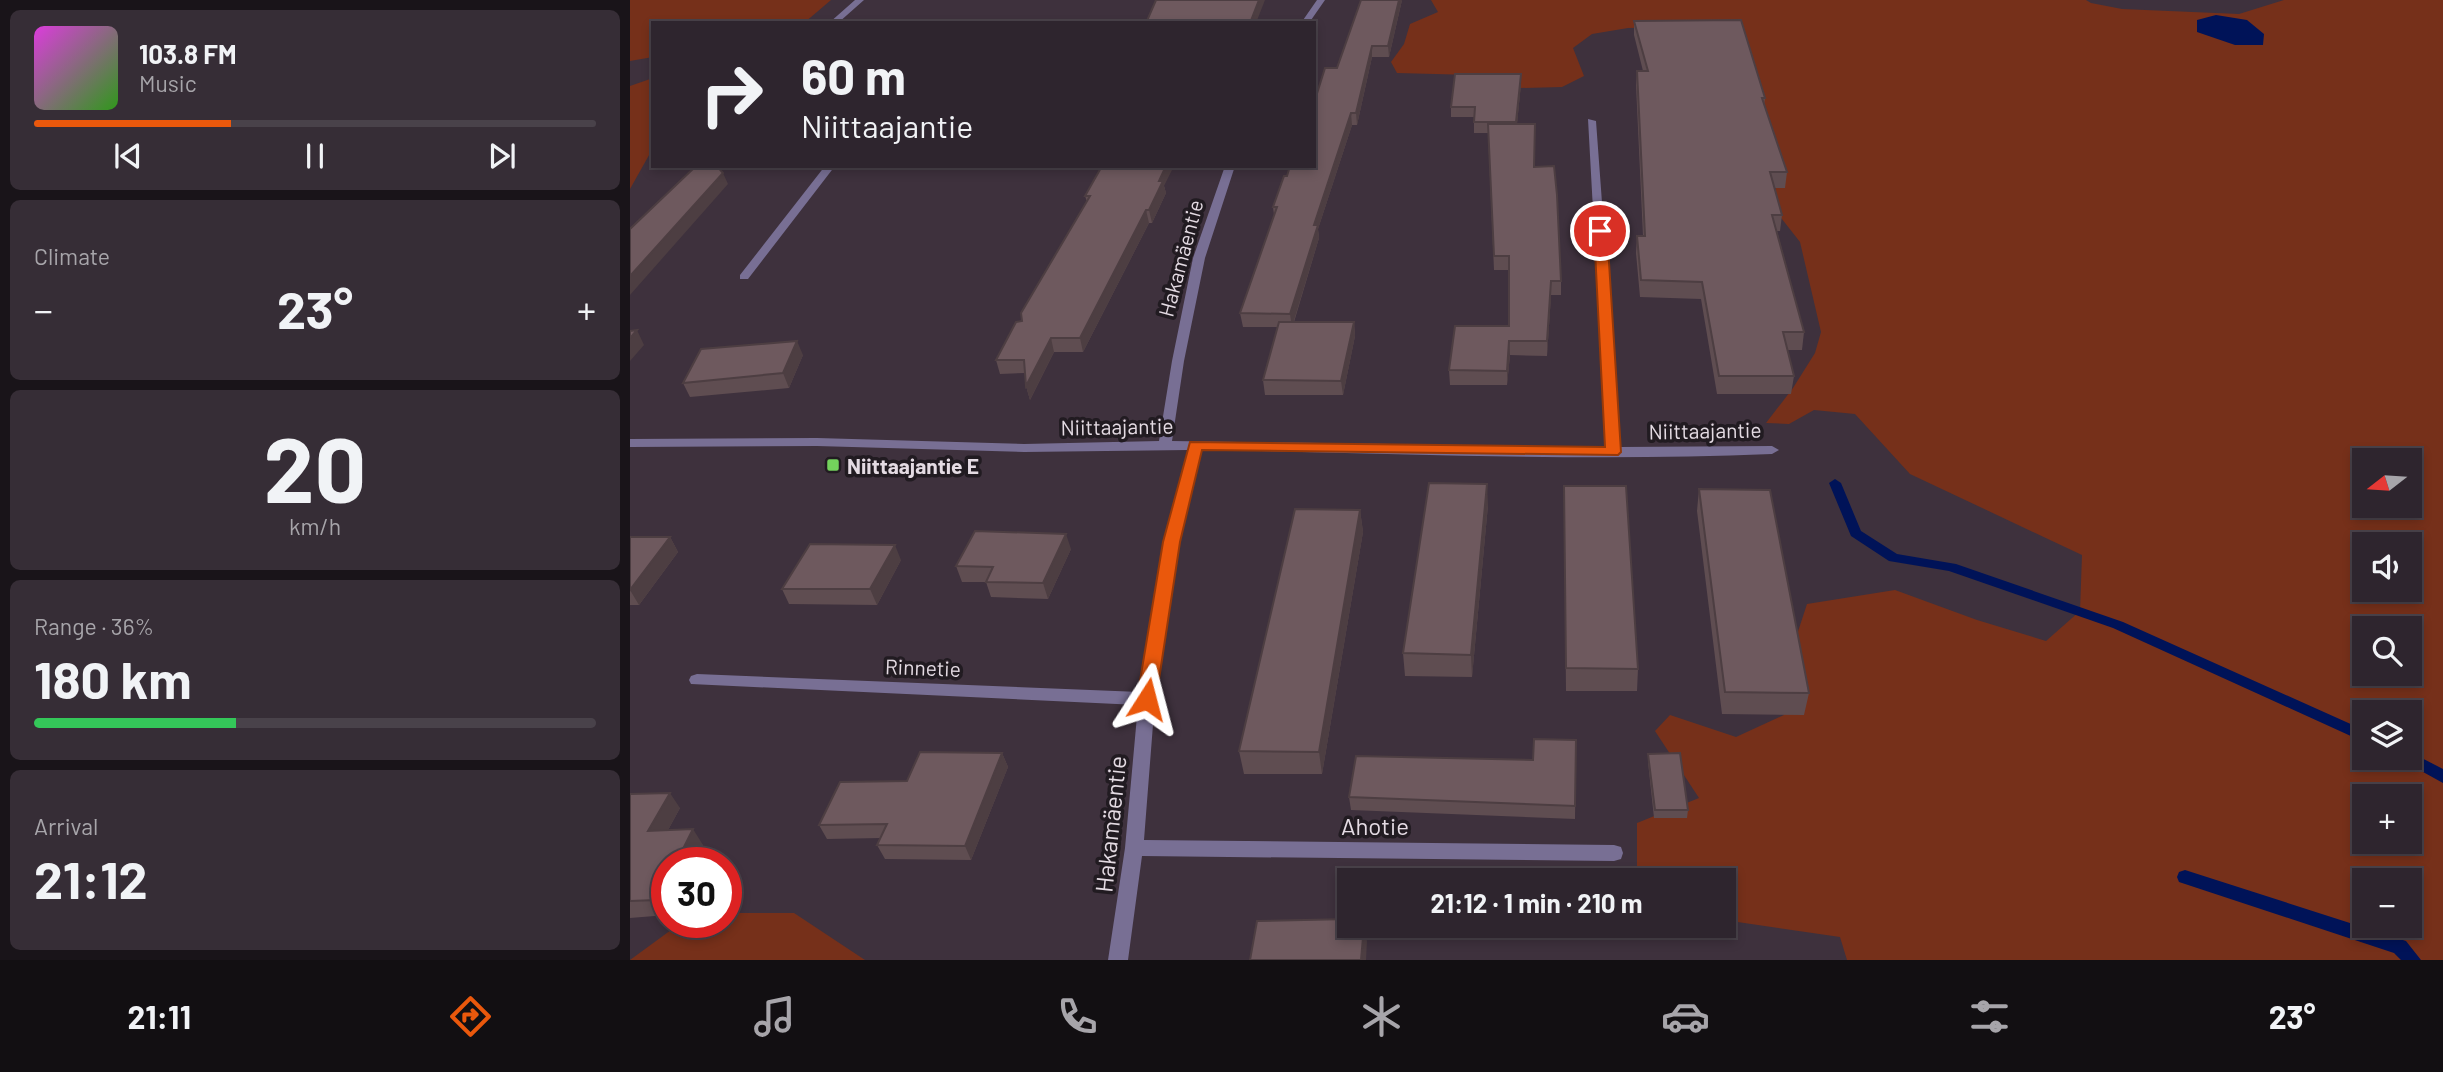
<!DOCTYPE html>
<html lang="en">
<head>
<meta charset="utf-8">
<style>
  :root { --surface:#2e252e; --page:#362d36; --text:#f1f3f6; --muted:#a7a5aa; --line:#49424a; --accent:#ea580c }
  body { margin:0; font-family:Barlow,sans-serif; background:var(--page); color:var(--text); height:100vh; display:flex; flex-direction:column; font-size:26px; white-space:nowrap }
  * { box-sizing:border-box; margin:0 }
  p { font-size:23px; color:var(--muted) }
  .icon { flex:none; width:38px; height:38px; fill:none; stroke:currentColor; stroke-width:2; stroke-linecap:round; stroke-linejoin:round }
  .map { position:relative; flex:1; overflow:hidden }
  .drawer { display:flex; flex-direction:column; gap:10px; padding:10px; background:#191419; width:630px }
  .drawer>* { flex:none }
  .banner { position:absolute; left:21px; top:21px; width:665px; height:147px; border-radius:0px; box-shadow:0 4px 10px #0003,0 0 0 2px var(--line); background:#2e252e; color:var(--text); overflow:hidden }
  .needle { width:46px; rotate:253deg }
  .controls { position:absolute; left:1722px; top:448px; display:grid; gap:14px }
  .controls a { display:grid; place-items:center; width:70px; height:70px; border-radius:0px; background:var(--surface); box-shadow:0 4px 10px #0003,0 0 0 2px var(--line); font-size:35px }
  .speed { position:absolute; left:21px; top:847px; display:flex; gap:14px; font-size:35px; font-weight:700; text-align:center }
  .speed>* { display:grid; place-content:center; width:91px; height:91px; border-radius:50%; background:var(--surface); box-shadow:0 4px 10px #0003,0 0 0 2px var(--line); line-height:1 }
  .speed .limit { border:10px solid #d22; background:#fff; color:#111 }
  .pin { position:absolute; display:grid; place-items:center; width:60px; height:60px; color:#fff; margin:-30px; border:4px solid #fff; border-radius:50%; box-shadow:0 2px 7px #0007 }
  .me { position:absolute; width:77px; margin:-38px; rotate:9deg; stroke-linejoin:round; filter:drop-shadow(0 0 5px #0008) }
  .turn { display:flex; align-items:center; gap:24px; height:147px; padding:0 35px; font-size:32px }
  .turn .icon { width:91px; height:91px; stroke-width:2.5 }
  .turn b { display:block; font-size:49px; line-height:60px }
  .big { font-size:52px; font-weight:700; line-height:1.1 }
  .drawer .widget { flex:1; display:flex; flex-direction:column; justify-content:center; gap:10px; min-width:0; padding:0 24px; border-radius:10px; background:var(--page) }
  .drawer .dial { align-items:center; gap:0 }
  .dial b { font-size:91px; line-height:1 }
  .song { display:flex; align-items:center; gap:21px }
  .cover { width:84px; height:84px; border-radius:10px; background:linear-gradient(135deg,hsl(300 70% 55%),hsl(110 70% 35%)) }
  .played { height:7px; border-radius:4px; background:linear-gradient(90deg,var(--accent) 35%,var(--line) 35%) }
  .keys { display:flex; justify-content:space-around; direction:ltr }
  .heat { display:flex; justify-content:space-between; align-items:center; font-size:38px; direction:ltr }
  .charge { height:10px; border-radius:5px; background:linear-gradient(90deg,#34c759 36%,var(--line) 0) }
  .trip { position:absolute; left:707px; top:868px; width:399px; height:70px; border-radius:0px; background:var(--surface); box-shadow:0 4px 10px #0003,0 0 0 2px var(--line); font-weight:700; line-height:70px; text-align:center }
  .menu { display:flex; height:112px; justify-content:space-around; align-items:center; background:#120f12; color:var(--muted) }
  .menu .icon { width:49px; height:49px }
  .menu .active { color:var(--accent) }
  .menu b { font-size:32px; color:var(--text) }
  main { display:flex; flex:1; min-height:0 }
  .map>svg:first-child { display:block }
</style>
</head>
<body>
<main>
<section class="drawer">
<div class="widget">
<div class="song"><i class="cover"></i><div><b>103.8 FM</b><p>Music</p></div></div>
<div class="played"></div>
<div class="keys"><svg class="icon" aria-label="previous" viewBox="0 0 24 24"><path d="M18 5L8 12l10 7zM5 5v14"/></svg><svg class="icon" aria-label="pause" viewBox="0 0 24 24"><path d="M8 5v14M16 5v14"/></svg><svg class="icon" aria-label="next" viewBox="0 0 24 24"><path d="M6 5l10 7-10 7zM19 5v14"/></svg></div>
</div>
<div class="widget"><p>Climate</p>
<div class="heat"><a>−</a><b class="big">23°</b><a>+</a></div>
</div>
<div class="widget dial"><b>20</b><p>km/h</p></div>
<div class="widget"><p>Range · 36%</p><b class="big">180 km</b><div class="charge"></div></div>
<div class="widget"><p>Arrival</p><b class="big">21:12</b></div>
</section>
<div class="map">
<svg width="1813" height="960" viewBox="0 0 1813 960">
  <rect width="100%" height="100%" fill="#3e313d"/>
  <!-- green -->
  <path fill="#76301a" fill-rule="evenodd" d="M 0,0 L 201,0 L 174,23 L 23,23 L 23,57 L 0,61 Z
    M 801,0 L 1456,0 L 1461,3 L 1492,9 L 1609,14 L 1654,0 L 1813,0 L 1813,960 L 1217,960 L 1210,937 L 1094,920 L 1094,880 L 1007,879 L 1007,823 L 1069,798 L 1025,731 L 1040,715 L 1106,737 L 1154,715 L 1158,662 L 1177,604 L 1265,590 L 1347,620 L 1416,641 L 1450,611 L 1452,555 L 1280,474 L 1225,414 L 1184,410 L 1159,424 L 1136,423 L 1163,388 L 1185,353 L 1191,332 L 1170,242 L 1148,214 L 1144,172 L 1089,26 L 998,28 L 962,34 L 943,48 L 954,76 L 932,87 L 890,88 L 881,76 L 767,73 L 761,62 L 774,44 L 780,24 L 808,12 ZM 1734,460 L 1780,460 L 1780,506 L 1734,506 ZM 1734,544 L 1780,544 L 1780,590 L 1734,590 ZM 1734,628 L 1780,628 L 1780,674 L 1734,674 ZM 1734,712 L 1780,712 L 1780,758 L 1734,758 ZM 1734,796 L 1780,796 L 1780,842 L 1734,842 ZM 1734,880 L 1780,880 L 1780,926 L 1734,926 Z
    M 23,78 L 23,148 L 0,189 L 0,86 Z
    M 96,913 L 164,913 L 235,960 L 0,960 L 52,922 L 96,922 Z"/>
  <!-- water -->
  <path fill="#001358" d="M 1586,15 L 1617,20 L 1634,34 L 1633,45 L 1605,45 L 1567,32 L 1567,20 Z"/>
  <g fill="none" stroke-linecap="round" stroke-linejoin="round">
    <!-- stream -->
    <path fill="#001358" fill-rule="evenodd" d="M 1205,479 L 1211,483 L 1231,531 L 1267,554 L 1326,564 L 1493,622 L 1734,730 L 1734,742 L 1483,628 L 1319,571 L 1259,561 L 1221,536 L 1199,483 Z
      M 1780,752 L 1813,769 L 1813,783 L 1775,762 L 1772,758 L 1780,758 Z
      M 1555,870 L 1776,941 L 1791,960 L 1771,960 L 1764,953 L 1549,882 L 1547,877 L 1549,872 Z"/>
    <!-- minor -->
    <path fill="#786f94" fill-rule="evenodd" d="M 225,0 L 234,0 L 208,23 L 199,23 Z
      M 687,0 L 695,0 L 679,23 L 671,23 Z
      M 958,119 L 966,121 L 990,447 L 1142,446 L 1149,450 L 1142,454 C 952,462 762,453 572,450 L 549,542 L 525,699 L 514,840 L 984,845 L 991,847 L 993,853 L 991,859 L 984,861 L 512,856 L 498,960 L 478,960 L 495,848 L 508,705 L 61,684 L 59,680 L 61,676 L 67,674 L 510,692 L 535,542 L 558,450 L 394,452 L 187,446 L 0,447 L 0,439 L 187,438 L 394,444 L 529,441 L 542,361 L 563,258 L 595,166 L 605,166 L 575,258 L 554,361 L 542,441 L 976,447 Z
      M 195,166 L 205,166 L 118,279 L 110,279 L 110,275 Z"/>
  </g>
  <!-- wall -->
  <path fill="#5f4d51" d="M 772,0 L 759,57 L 742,57 L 727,125 L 722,125 L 688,229 L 689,238 L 664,322 L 724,322 L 725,336 L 713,395 L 635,395 L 633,380 L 648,327 L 613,327 L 610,313 L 644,215 L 643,207 L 707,68 Z
    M 1004,21 L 1135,98 L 1134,105 L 1157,172 L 1155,188 L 1144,188 L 1152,215 L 1150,231 L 1147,231 L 1174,332 L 1172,350 L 1157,350 L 1164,376 L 1161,394 L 1087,394 L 1071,299 L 1010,297 L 1006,253 L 1007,236 L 1013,236 L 1006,85 L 1007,71 L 1013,71 L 1004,35 Z
    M 891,84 L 887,124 L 905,137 L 904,167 L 931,281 L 931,295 L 921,295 L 917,356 L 880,355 L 877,385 L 820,385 L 819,370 L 879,326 L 879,270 L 864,270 L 858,133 L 844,133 L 844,117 L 821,117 L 821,107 Z
    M 534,186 L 536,193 L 522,223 L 519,223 L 453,352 L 424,352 L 400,400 L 396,386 L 395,373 L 370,374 L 366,360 L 392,321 L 457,202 L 455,196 Z
    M 173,355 L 159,388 L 60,397 L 53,383 Z
    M 934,486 L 1008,669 L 1007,691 L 936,691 Z
    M 1069,489 L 1179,693 L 1174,715 L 1092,714 L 1067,511 Z
    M 858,505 L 842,677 L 775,676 L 773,653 Z
    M 730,510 L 733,532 L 692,774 L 614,774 L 609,751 Z
    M 0,537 L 40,537 L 48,552 L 9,605 L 0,605 Z
    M 441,549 L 418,599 L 361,597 L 356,582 L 332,582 L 326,566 Z
    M 271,560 L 247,605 L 159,604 L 152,589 Z
    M 946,740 L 945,819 L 721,810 L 719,797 L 903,760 Z
    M 372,753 L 378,767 L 341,860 L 255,859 L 247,845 L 251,838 L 197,839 L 189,825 L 277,781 Z
    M 1018,754 L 1058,810 L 1057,818 L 1024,818 L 1018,762 Z
    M 0,794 L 50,808 L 38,830 L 73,845 L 64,863 L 37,863 L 37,915 L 0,918 Z"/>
  <!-- shaded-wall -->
  <path fill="#4d3e42" d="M 629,0 L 635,0 L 626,23 L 620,23 Z
    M 769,0 L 772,0 L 759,57 L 758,46 Z
    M 742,46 L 742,57 L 727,125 L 726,113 Z
    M 891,74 L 891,84 L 886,133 L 886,122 Z
    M 721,113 L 722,125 L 688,229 L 689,238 L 662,327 L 660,314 L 684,225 Z
    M 536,166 L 544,166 L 534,186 L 536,193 L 522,223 L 519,210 L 529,181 Z
    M 93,173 L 98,184 L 0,295 L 0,276 Z
    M 516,210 L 519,223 L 453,352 L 450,338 Z
    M 921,281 L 921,295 L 917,356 L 917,341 Z
    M 724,322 L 725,336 L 713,395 L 711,381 Z
    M 7,330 L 14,345 L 0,361 L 0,338 Z
    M 421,338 L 424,352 L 400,400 L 396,386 Z
    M 167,341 L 173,355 L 159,388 L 153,373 Z
    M 879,341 L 880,355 L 877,385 L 877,371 Z
    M 857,484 L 858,505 L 842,677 L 841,655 Z
    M 730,510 L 733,532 L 692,774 L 689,752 Z
    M 436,534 L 441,549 L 418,599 L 413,583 Z
    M 40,537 L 48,552 L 9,605 L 0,590 Z
    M 265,545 L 271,560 L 247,605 L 240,589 Z
    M 372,753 L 378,767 L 341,860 L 335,846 Z
    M 40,793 L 50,808 L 29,847 L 18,831 Z
    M 63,829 L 73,845 L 64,863 L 46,863 Z
    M 37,880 L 37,914 L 27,900 Z
    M 734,926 L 735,926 L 737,941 L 736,960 L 731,960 Z"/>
  <!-- building -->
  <path fill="#6e595e" stroke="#4d3e42" stroke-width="2" d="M 526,0 L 629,0 L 620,23 L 516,23 Z
    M 731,0 L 769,0 L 758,46 L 742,46 L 726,113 L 721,113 L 684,225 L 688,225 L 660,314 L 610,313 L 647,207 L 643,207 L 654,176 L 657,176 L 660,166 L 684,166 L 684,103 L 695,68 L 707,68 Z
    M 1111,20 L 1135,98 L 1132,98 L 1157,172 L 1140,172 L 1152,215 L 1142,215 L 1174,332 L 1153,332 L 1164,376 L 1089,376 L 1072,282 L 1011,280 L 1007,236 L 1015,236 L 1007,71 L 1018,71 L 1004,21 Z
    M 825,74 L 891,74 L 886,122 L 844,122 L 845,107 L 821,107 Z
    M 858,124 L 905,124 L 904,167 L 924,166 L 927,195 L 931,281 L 921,281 L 917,341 L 879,341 L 877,371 L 819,370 L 825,326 L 879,326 L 879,256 L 864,256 Z
    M 66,166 L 87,166 L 93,173 L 0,276 L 0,229 Z
    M 472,166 L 536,166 L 529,181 L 533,181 L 519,210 L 516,210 L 450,338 L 421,338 L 396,386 L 394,360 L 366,360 L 386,322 L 392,321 L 391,313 L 460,196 L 455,196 Z
    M 649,322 L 724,322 L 711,381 L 633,380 Z
    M 7,330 L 0,338 L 0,331 Z
    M 167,341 L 153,373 L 53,383 L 71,349 Z
    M 799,483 L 857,484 L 841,655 L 773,653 Z
    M 934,486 L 996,486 L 1008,669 L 936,668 Z
    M 1069,489 L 1140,490 L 1179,693 L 1095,692 Z
    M 665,509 L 730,510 L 689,752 L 609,751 Z
    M 345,531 L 436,534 L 413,583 L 356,582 L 363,567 L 326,566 Z
    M 0,537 L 40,537 L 0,590 Z
    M 180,544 L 265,545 L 240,589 L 152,589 Z
    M 904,739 L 946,740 L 945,806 L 719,797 L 726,756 L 903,760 Z
    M 290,752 L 372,753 L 335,846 L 247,845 L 257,824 L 189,825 L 210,782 L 277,781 Z
    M 1050,753 L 1058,810 L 1025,810 L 1018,754 Z
    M 40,793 L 18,831 L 63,829 L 46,863 L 37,863 L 37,880 L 27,900 L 0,901 L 0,794 Z
    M 719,919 L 719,926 L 734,926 L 731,960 L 620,960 L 627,921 Z"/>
  <!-- route -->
  <path fill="#ea580c" stroke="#983908" stroke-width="2" d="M 970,228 L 977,231 L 991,452 L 988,455 L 572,450 L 550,542 L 526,699 L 524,705 L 517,707 L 510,705 L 507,699 L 533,542 L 560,442 L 975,447 L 964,231 Z"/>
  <!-- markers -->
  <rect fill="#73d25c" stroke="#211b21" stroke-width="2.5" x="196" y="458" width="14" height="14" rx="3.5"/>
  <g text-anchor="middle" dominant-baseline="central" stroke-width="7" stroke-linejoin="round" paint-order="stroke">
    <!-- street labels -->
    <g font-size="21" fill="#e4dbe3" stroke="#211b21">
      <text transform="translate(550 258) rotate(-75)">Hakamäentie</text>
      <text transform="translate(487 426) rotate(-1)">Niittaajantie</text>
      <text transform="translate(1075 430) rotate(-1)">Niittaajantie</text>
      <text transform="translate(293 667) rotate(2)">Rinnetie</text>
    </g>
    <!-- poi labels -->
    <g font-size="21" font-weight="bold" fill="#e4dbe3" stroke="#211b21" text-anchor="start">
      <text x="217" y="465">Niittaajantie E</text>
    </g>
    <!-- near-street labels -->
    <g font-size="24" fill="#e4dbe3" stroke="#211b21">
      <text transform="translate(480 824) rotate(-84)">Hakamäentie</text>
      <text x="745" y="825">Ahotie</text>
    </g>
  </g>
</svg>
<div class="controls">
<a><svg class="needle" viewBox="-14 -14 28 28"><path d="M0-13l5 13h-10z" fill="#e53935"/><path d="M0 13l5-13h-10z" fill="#a7a5aa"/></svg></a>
<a><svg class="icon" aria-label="sound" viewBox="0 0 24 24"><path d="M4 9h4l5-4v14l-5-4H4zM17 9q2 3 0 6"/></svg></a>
<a><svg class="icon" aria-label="search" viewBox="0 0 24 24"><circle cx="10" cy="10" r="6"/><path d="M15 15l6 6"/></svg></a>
<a><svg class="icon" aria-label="layers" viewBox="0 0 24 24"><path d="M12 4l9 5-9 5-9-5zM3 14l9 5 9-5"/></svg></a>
<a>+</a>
<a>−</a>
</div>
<div class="speed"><div class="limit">30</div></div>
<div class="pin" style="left:970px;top:231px;background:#d93025"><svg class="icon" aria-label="arrive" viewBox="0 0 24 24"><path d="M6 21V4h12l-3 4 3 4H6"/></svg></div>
<svg class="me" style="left:517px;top:699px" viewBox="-20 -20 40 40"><path d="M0-17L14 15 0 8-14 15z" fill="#ea580c" stroke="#fff" stroke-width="4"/></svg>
<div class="trip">21:12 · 1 min · 210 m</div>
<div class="banner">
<div class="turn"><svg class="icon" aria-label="right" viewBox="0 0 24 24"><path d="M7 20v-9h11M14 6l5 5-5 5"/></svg><div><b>60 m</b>Niittaajantie</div></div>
</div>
</div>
</main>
<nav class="menu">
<b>21:11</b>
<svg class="icon active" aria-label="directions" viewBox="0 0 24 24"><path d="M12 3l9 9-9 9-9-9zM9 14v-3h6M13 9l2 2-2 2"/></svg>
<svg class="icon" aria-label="music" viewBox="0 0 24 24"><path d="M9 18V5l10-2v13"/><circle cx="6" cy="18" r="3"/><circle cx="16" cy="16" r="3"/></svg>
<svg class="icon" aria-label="phone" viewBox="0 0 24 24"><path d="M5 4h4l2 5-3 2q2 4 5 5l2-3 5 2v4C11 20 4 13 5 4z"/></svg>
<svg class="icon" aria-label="climate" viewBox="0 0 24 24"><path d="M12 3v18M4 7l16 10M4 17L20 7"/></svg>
<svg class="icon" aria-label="car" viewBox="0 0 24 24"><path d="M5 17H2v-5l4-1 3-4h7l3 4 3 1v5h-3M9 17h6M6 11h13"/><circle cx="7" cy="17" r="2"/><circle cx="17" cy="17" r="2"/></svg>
<svg class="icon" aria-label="filters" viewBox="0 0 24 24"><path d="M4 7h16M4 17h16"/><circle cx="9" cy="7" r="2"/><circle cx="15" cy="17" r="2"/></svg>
<b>23°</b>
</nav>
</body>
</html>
